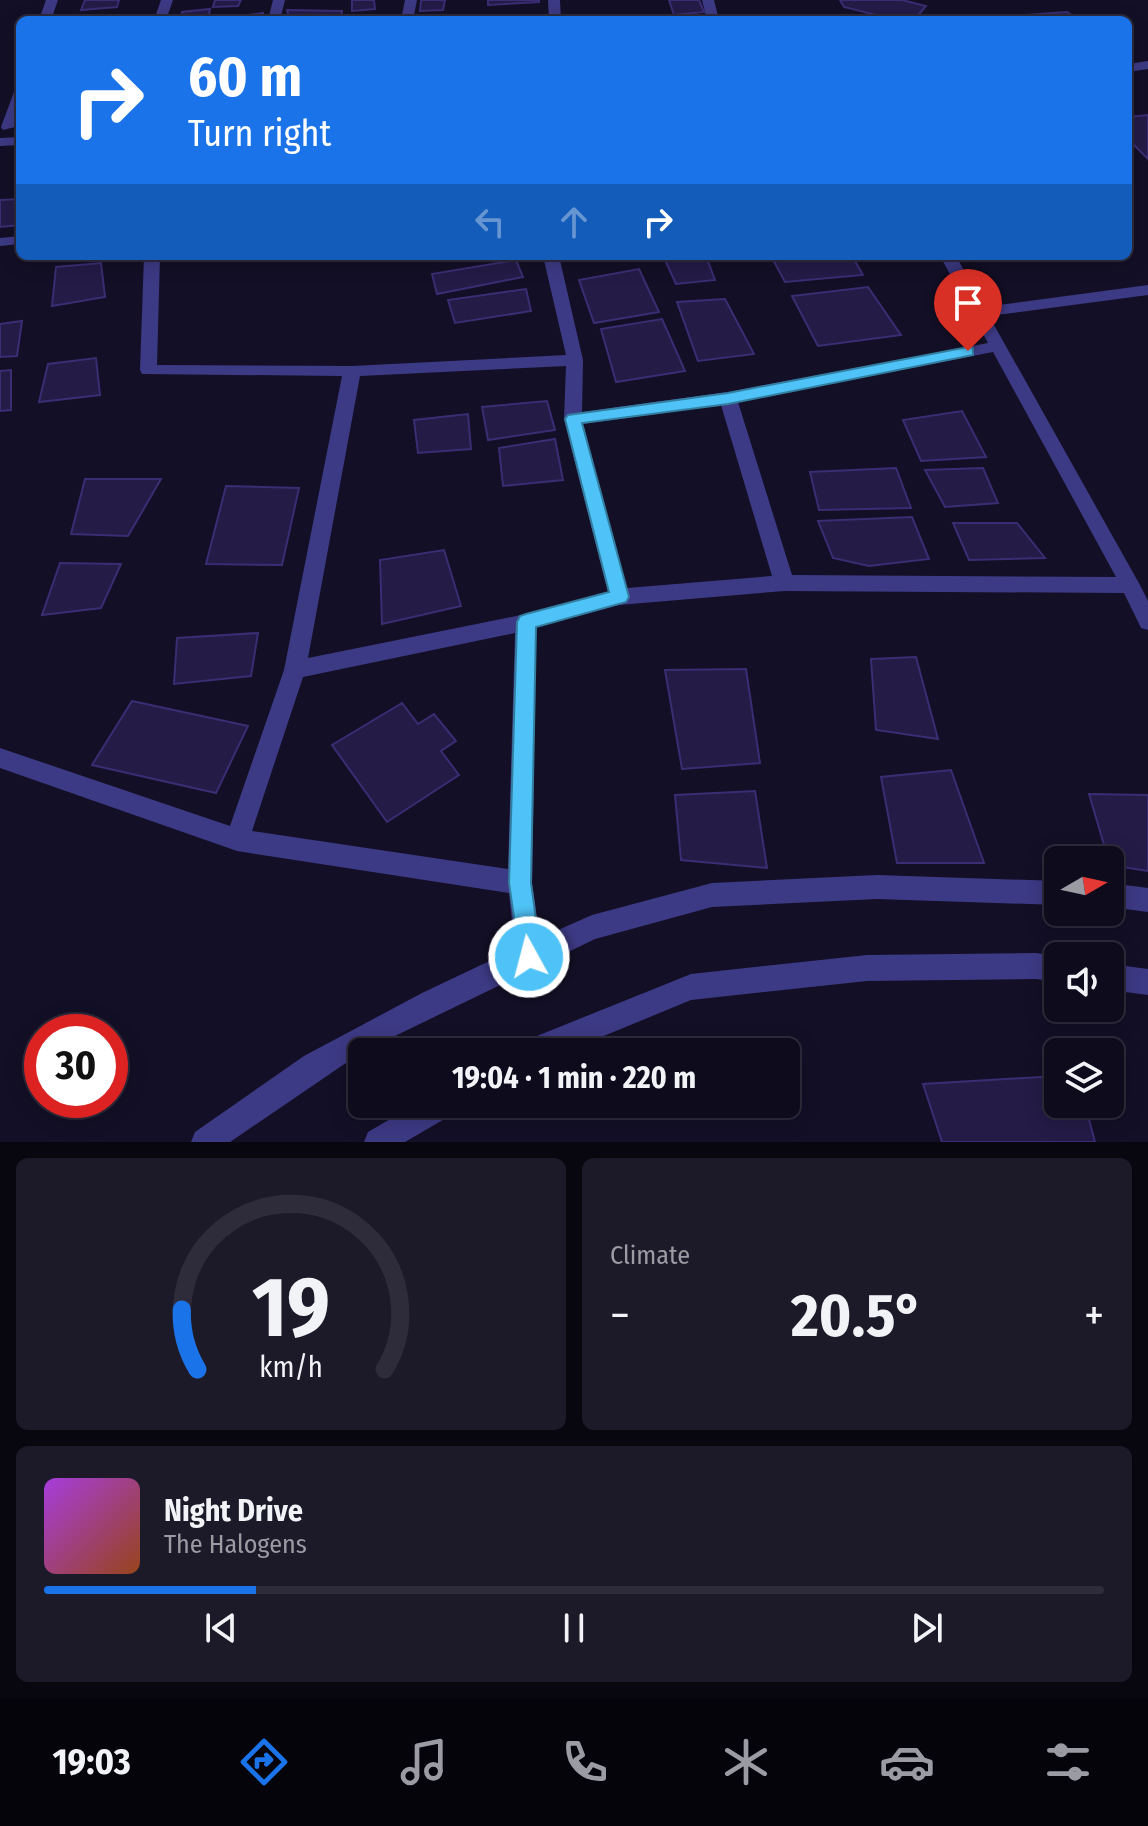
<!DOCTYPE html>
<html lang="en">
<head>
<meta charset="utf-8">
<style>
  :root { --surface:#0e0b1c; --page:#1c1929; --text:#f1f3f6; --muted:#9b9ba3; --line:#2e2b3b; --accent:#1a73e8 }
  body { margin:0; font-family:"Fira Sans Condensed",sans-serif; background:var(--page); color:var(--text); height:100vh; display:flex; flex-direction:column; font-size:30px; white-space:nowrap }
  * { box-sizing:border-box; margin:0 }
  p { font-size:26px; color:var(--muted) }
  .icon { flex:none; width:44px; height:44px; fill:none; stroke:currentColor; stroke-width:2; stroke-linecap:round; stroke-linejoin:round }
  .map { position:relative; height:1142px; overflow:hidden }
  .panel { display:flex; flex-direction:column; gap:16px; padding:16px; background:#08060f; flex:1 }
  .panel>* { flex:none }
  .top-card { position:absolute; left:16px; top:16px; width:1116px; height:244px; border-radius:12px; box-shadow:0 4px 20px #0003,0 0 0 2px var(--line); background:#1a73e8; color:#fff; overflow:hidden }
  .needle { width:52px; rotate:81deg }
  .fabs { position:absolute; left:1044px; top:846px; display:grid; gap:16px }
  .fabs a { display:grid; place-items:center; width:80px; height:80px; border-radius:12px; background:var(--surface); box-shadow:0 4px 20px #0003,0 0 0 2px var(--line); font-size:40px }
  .speed { position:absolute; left:24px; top:1014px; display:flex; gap:16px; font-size:40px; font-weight:700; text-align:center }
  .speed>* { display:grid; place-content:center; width:104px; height:104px; border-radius:50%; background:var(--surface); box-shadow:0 4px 20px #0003,0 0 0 2px var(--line); line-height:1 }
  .speed .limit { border:12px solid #d22; background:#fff; color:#111 }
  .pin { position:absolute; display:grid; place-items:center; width:68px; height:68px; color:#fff; margin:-82px -34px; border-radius:50% 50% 50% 0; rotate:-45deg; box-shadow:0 0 8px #0007 }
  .pin .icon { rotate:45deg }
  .me { position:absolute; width:88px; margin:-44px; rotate:353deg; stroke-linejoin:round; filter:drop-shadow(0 0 6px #0008) }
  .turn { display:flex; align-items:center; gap:28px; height:168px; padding:0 40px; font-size:36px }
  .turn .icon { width:104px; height:104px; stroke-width:2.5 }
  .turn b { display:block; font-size:56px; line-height:68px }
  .lanes { display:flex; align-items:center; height:76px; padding:0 40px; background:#0003; justify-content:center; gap:40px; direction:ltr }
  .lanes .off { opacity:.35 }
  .big { font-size:60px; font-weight:700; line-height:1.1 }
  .panel .widget { flex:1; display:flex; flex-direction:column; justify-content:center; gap:12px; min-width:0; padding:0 28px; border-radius:12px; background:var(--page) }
  .panel .dial { align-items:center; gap:0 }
  .dial svg { height:208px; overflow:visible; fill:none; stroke:var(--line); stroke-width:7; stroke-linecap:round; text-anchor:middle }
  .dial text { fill:var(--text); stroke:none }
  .song { display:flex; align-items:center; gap:24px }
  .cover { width:96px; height:96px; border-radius:12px; background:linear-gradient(135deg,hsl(280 70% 55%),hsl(20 70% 35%)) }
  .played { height:8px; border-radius:4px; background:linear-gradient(90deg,var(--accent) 20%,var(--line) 20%) }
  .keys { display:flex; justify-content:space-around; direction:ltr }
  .heat { display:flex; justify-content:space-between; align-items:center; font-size:44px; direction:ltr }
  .panel .tiles { flex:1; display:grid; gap:16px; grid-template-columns:1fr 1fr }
  .widget:last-child { grid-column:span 2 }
  .trip { position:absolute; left:348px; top:1038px; width:452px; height:80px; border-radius:12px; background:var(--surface); box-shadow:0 4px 20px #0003,0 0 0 2px var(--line); font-weight:700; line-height:80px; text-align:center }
  .menu { display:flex; height:128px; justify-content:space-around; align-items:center; background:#06040b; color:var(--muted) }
  .menu .icon { width:56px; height:56px }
  .menu .on { color:var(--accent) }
  .menu b { font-size:36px; color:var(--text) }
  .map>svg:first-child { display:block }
</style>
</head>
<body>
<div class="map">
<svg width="1148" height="1142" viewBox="0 0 1148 1142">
  <rect width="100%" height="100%" fill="#130f26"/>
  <!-- building -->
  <path fill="#241b47" stroke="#3b2d73" stroke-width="2" d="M 85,0 L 119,0 L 117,7 L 81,10 Z
    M 215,0 L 241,0 L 238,6 L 213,7 Z
    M 352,0 L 374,0 L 375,9 L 352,11 Z
    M 421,0 L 445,0 L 443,10 L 420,11 Z
    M 488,0 L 539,0 L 539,2 L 488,5 Z
    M 669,0 L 699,0 L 704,12 L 674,15 Z
    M 840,0 L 902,0 L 926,6 L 914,20 L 896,20 L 844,7 Z
    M 210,9 L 208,20 L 181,20 L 182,12 Z
    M 287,10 L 342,11 L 341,20 L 290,20 Z
    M 1067,12 L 1079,20 L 1014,20 L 1011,16 Z
    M 263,13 L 263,20 L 225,20 L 226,18 Z
    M 1148,115 L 1148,159 L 1128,139 L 1128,117 Z
    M 20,199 L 20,225 L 0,227 L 0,200 Z
    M 706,256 L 715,280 L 676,284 L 665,260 Z
    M 771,256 L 852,256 L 863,275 L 785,282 Z
    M 516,260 L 523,277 L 437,294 L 432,274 Z
    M 101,263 L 105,297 L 52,306 L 56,267 Z
    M 639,269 L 659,312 L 594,323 L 579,280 Z
    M 868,287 L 901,335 L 818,346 L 792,296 Z
    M 526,289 L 531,311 L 455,323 L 448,300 Z
    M 725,299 L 754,354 L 698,361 L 677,302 Z
    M 662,319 L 685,371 L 616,382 L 601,329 Z
    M 22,321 L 17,356 L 0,357 L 0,324 Z
    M 96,358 L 100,395 L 39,402 L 48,364 Z
    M 11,370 L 11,410 L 0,411 L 0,371 Z
    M 547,401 L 555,430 L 488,440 L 482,407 Z
    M 962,411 L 986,457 L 921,461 L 903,420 Z
    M 468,414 L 471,449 L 418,453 L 414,420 Z
    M 555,439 L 563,480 L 503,486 L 499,448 Z
    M 896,468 L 911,508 L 819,510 L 810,472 Z
    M 983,468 L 998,503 L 945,507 L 925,470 Z
    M 85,479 L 161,479 L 128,536 L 71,534 Z
    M 226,486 L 299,488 L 282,565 L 206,564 Z
    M 912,517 L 929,559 L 869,566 L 833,558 L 818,521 Z
    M 953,523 L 1017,523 L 1045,558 L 969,560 Z
    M 444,550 L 461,606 L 382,624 L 380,560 Z
    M 60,563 L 121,564 L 101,608 L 42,615 Z
    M 258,633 L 251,676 L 174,684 L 177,638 Z
    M 916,657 L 938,739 L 876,730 L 871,659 Z
    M 746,669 L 760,763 L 682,769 L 665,670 Z
    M 132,701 L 248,726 L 216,793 L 92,765 Z
    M 402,703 L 418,724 L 434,714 L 456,741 L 441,751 L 459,775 L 387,822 L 332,745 Z
    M 951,770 L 984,863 L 897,863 L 881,777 Z
    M 755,791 L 767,868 L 681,860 L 675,795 Z
    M 1089,794 L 1148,795 L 1148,871 L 1110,865 Z
    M 1058,1076 L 1058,1104 L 1085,1104 L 1095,1142 L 942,1142 L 923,1084 Z"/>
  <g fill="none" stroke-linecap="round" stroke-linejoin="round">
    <!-- minor -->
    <path fill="#3d3a85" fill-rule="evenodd" d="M 46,0 L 58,0 L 51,20 L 39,20 Z
      M 161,0 L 173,0 L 166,20 L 154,20 Z
      M 273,0 L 285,0 L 280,20 L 268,20 Z
      M 405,0 L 417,0 L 413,20 L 401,20 Z
      M 548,0 L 560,0 L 561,20 L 549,20 Z
      M 702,0 L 714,0 L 719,20 L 707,20 Z
      M 1148,61 L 1148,69 L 1128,72 L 1128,64 Z
      M 20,88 L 20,111 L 15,127 L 3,130 L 1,127 L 14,92 Z
      M 20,137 L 20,145 L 0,146 L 0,138 Z
      M 20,236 L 20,244 L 0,246 L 0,238 Z
      M 144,256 L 160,256 L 157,365 L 352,366 L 566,355 L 543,256 L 559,256 L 583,360 L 582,412 L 728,392 L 988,343 L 940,256 L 956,256 L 984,307 L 1148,285 L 1148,295 L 989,316 L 1140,585 L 1148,601 L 1148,630 L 1141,628 L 1124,593 L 784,591 L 619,605 L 536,627 L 532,883 L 540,938 L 592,915 L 712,883 L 877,875 L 1058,881 L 1058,905 L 877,899 L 712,907 L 595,939 L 362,1052 L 230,1142 L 191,1142 L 195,1132 L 304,1056 L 422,993 L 515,949 L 509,893 L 237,851 L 0,768 L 0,748 L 230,826 L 284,670 L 342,376 L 142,374 L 140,370 ZM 993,352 L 1116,577 L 792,575 L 738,402 ZM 566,366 L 564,419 L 608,592 L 526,614 L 308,658 L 360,376 ZM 721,405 L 772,576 L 627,588 L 583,424 ZM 515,633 L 508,869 L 252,831 L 303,677 Z
      M 1110,883 L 1148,888 L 1148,912 L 1110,907 Z
      M 1036,953 L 1058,956 L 1058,982 L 1036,979 L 867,981 L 691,1000 L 565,1052 L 518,1052 L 522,1042 L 691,974 L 867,955 Z
      M 1110,964 L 1148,969 L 1148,995 L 1110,990 Z
      M 416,1104 L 457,1104 L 453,1114 L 405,1142 L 364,1142 L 368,1132 Z"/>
  </g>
  <!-- route -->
  <path fill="#4fc3f7" stroke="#337fa1" stroke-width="2" d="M 968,347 L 973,348 L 973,355 L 728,404 L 582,423 L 629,597 L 626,602 L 536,627 L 531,883 L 541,957 L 537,965 L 529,969 L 521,965 L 509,883 L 517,622 L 520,616 L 526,614 L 609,592 L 565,419 L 568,415 L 728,393 Z"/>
</svg>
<div class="fabs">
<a><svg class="needle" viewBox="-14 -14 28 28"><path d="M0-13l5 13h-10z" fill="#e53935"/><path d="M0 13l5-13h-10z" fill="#9b9ba3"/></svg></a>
<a><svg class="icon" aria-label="sound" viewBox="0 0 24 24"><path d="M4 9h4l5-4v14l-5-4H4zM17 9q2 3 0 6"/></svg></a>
<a><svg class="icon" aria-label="layers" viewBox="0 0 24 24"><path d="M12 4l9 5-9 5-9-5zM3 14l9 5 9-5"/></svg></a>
</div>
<div class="speed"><div class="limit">30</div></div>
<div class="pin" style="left:968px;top:351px;background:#d93025"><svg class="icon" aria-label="arrive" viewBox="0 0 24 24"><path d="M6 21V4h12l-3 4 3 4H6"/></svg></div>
<svg class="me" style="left:529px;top:957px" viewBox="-20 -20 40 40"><circle r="17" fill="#4fc3f7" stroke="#fff" stroke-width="3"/><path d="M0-11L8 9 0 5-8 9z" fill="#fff"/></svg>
<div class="trip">19:04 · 1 min · 220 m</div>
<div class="top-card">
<div class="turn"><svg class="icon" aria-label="right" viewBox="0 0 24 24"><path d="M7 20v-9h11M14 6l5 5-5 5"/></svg><div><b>60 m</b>Turn right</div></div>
<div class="lanes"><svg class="icon off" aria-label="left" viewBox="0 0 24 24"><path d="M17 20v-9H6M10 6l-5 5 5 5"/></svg><svg class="icon off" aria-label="ahead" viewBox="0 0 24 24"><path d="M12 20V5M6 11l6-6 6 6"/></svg><svg class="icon" aria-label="right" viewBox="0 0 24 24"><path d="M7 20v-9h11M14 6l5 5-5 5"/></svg></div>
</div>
</div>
<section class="panel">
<div class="tiles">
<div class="widget dial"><svg viewBox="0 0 100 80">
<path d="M14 69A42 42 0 1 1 86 69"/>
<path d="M14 69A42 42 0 0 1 8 46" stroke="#1a73e8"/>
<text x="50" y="56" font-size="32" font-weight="700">19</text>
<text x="50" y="72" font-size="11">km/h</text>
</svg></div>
<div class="widget"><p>Climate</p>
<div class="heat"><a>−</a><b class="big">20.5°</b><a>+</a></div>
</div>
<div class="widget">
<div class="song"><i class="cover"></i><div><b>Night Drive</b><p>The Halogens</p></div></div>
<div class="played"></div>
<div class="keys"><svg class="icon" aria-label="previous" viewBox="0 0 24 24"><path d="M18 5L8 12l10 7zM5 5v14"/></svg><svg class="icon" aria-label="pause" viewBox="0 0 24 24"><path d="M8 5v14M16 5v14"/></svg><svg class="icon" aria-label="next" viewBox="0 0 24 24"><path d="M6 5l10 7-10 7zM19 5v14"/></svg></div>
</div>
</div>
</section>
<nav class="menu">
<b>19:03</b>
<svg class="icon on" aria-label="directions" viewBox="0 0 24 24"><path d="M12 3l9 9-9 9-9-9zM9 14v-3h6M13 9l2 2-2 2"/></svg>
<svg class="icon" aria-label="music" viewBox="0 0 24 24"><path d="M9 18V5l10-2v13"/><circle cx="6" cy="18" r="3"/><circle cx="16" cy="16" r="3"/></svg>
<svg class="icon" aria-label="phone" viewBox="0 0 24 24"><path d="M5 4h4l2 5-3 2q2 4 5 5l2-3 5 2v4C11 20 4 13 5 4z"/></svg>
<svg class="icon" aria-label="climate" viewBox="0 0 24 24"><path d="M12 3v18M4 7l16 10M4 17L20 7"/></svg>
<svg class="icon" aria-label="car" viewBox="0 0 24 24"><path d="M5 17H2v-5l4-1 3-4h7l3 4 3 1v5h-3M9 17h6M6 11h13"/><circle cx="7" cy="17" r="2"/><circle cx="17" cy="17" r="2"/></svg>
<svg class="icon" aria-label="filters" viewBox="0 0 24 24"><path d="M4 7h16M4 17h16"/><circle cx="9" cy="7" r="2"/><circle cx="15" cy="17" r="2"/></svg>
</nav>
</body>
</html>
